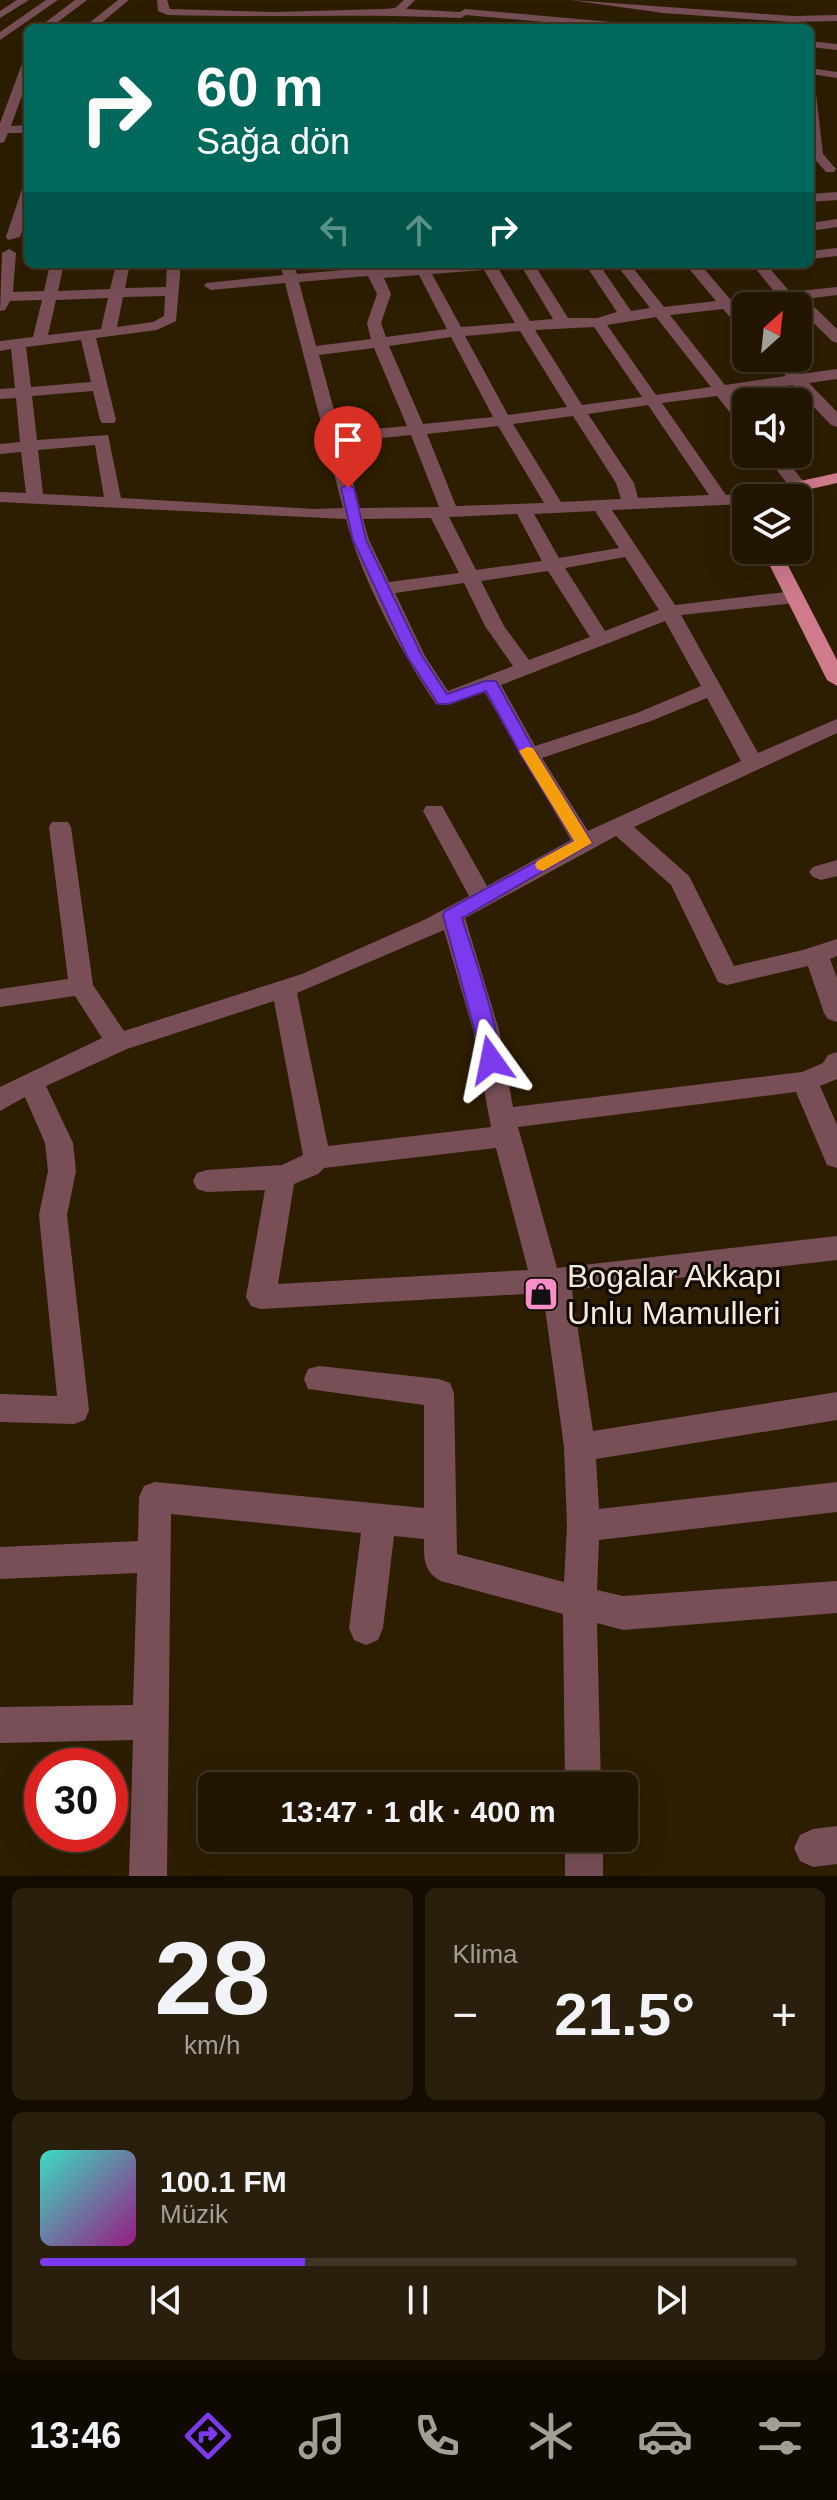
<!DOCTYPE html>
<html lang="tr">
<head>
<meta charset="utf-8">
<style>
  :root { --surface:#221602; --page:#2a1f0c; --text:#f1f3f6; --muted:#a29f99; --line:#3f3524; --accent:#7c3aed }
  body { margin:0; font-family:Helvetica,sans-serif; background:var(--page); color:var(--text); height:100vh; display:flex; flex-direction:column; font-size:30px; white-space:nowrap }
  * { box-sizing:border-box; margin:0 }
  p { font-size:26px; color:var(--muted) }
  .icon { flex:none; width:44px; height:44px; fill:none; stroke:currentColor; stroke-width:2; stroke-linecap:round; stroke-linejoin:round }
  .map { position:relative; height:1876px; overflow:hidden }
  .drawer { display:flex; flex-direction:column; gap:12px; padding:12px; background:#130c01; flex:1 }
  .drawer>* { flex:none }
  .banner { position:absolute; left:24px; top:24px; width:790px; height:244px; border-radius:12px; box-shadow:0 8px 32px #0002,0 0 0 2px var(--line); background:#00695c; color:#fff; overflow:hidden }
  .needle { width:52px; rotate:27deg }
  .buttons { position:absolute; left:732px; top:292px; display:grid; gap:16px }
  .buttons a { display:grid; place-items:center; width:80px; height:80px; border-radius:12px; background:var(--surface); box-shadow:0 8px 32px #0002,0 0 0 2px var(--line); font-size:40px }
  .speed { position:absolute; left:24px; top:1748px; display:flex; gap:16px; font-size:40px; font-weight:700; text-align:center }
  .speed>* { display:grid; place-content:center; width:104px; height:104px; border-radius:50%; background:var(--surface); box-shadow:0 8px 32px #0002,0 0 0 2px var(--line); line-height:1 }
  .speed .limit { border:12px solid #d22; background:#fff; color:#111 }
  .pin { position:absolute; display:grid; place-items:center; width:68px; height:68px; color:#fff; margin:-82px -34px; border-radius:50% 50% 50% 0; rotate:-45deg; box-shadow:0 0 8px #0007 }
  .pin .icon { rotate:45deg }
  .me { position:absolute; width:88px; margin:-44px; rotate:348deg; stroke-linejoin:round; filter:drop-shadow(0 0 6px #0008) }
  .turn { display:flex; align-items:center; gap:28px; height:168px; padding:0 40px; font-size:36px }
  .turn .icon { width:104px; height:104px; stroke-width:2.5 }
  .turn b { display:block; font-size:56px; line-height:68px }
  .lanes { display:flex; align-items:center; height:76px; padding:0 40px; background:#0003; justify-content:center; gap:40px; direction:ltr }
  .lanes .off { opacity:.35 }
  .big { font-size:60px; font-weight:800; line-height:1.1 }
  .drawer .card { flex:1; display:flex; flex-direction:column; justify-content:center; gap:12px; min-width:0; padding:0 28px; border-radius:12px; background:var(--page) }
  .drawer .dial { align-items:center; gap:0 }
  .dial b { font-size:104px; line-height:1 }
  .song { display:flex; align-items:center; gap:24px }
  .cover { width:96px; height:96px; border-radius:12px; background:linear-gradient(135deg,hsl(170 70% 55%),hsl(310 70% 35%)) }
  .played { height:8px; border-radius:4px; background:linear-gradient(90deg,var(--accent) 35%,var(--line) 35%) }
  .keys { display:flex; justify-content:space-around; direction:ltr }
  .heat { display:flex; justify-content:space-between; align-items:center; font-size:44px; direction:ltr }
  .drawer .tiles { flex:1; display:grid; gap:12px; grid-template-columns:1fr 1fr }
  .card:last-child { grid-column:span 2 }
  .trip { position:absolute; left:198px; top:1772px; width:440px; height:80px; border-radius:12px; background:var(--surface); box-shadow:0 8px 32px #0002,0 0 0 2px var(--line); font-weight:800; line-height:80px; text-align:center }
  .menu { display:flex; height:128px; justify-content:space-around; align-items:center; background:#0e0901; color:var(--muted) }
  .menu .icon { width:56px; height:56px }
  .menu .active { color:var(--accent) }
  .menu b { font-size:36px; color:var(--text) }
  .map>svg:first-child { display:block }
</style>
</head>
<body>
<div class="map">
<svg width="837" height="1876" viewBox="0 0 837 1876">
  <rect width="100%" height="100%" fill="#2d1e02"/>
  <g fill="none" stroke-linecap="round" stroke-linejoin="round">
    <!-- minor -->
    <path fill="#784f57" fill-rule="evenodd" d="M 17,0 L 29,0 L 0,18 L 0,11 Z
      M 46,0 L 58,0 L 0,40 L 0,32 Z
      M 75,0 L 87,0 L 50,28 L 38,28 Z
      M 118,0 L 129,0 L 95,28 L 83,28 Z
      M 157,0 L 167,0 L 170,9 L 275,12 L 384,9 L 395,8 L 404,0 L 415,0 L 406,9 L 460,12 L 465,9 L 645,25 L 650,28 L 610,28 L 466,15 L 461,18 C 364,13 266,18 168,15 L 158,11 Z
      M 570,0 L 793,16 L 837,15 L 837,21 L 790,22 L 663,13 Z
      M 810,41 L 837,44 L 837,50 L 810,47 Z
      M 28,61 L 28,79 L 11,126 L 28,125 L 28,133 L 8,133 L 4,142 L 0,143 L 0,123 L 22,64 Z
      M 810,68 L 837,72 L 837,78 L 810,74 Z
      M 810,91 L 816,94 L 823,154 L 836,169 L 834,172 L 826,172 L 811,155 Z
      M 28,185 L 28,210 L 20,237 L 8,240 L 6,237 L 22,189 Z
      M 837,192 L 837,200 L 810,202 L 810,194 Z
      M 837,219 L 837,227 L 810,231 L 810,223 Z
      M 837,248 L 837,256 L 810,259 L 810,251 Z
      M 9,249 L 16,253 L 13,292 L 44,291 L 50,264 L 64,264 L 58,291 L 110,289 L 116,264 L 130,264 L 125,288 L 166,287 L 167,264 L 181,264 L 176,321 L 157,330 L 96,338 L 116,420 L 114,423 L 102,423 L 100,420 L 93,391 L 32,396 L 37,440 L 108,435 L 121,498 L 315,509 L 343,508 L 285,283 L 211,290 L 204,286 L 206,283 L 283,275 L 280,264 L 294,264 L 297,274 L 365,268 L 364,264 L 378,264 L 381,270 L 415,267 L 413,264 L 508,264 L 498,268 L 530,321 L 553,319 L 520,264 L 534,264 L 568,318 L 597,318 L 617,312 L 585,264 L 599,264 L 631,311 L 650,308 L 616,264 L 630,264 L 664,307 L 716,301 L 685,264 L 700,264 L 730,299 L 776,294 L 752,264 L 766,264 L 790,292 L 837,287 L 837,295 L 806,299 L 837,329 L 837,343 L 832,341 L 791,301 L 737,307 L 746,317 L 746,330 L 741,329 L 723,309 L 670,315 L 725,385 L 786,376 L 769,358 L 786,358 L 801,374 L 837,369 L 837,379 L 809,383 L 837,412 L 837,427 L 831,425 L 793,385 L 732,394 L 746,411 L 746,427 L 740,425 L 717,396 L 662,403 L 726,495 L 744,494 L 752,498 L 746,498 L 744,504 L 612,510 L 675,605 L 795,591 L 804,597 L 795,603 L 681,615 L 758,753 L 837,719 L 837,733 L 634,827 L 689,876 L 734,966 L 803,950 L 837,939 L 837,956 L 830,959 L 837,978 L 837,1022 L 828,1019 L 824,1013 L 808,966 L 727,985 L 718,982 L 671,885 L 616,836 L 465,918 L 499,1030 L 513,1107 L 802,1072 L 823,1063 L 828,1055 L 837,1052 L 837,1079 L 820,1086 L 837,1125 L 837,1168 L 827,1165 L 796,1092 L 518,1127 L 557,1268 L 837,1236 L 837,1260 L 572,1290 L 593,1431 L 837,1392 L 837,1420 L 596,1459 L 599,1509 L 837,1482 L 837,1512 L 599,1540 L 597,1590 L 623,1596 L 837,1581 L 837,1613 L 623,1630 L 597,1623 L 601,1786 L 565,1786 L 563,1614 L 441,1581 C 423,1571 424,1559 424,1539 L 394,1536 L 383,1628 L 378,1640 L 366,1645 L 354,1640 L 349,1628 L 361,1533 L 171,1514 L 167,1876 L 129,1876 L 133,1740 L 0,1743 L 0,1707 L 133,1705 L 137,1573 L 0,1579 L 0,1547 L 138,1541 L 139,1497 L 144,1486 L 155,1482 L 424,1508 L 424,1405 L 308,1389 L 304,1379 L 308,1369 L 319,1366 L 439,1379 L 450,1383 L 454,1393 L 457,1554 L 564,1582 L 567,1526 L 564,1447 L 543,1293 L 261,1309 L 251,1306 L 246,1297 L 265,1190 L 207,1192 L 197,1189 L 193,1181 L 197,1173 L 207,1170 L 282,1165 L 303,1155 L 274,1001 L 127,1049 L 46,1086 L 73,1143 L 76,1171 L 67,1215 L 89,1410 L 85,1420 L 74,1424 L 0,1422 L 0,1394 L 57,1396 L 39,1215 L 48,1171 L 45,1143 L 25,1097 L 0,1111 L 0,1087 L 102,1038 L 75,996 L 0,1007 L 0,989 L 68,979 L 49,827 L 52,822 L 68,822 L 71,827 L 93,985 L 124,1031 L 302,974 L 424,920 L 469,896 L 423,811 L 426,806 L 442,806 L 487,886 L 571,840 L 484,691 L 450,704 L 436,704 C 403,656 360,576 346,519 L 0,502 L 0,492 L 26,493 L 21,452 L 0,454 L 0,444 L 20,442 L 16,398 L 0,399 L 0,389 L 15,388 L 11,349 L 0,351 L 0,341 L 33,337 L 42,300 L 10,301 L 5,310 L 0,311 L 2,253 ZM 484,270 L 515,323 L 461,327 L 432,274 ZM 419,275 L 447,329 L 386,337 L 381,323 L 391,294 L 384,278 ZM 368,276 L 377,294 L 367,323 L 371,339 L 316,346 L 299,282 ZM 165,296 L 164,316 L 153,322 L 117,327 L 123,297 ZM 108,298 L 101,329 L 48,335 L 56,300 ZM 656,317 L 711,387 L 656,395 L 607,325 ZM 594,327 L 642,397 L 582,405 L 535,330 ZM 520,331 L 567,407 L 508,415 L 465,336 ZM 451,337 L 493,417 L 423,424 L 389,346 ZM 81,340 L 91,382 L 31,387 L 26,347 ZM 374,348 L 407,426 L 340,432 L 319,355 ZM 648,405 L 709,495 L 638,498 L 634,483 L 588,414 ZM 573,416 L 616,483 L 621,499 L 561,502 L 513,424 ZM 498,426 L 544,503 L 456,506 L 427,434 ZM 411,435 L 439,507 L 360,508 L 342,442 ZM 95,445 L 104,497 L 43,494 L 38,450 ZM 595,511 L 619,548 L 559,558 L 534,514 ZM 517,514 L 542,561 L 476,570 L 449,517 ZM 431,518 L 459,573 L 389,582 L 369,540 L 363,519 ZM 625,557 L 659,610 L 605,631 L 565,568 ZM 548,571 L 590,637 L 529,660 L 504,626 L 481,581 ZM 464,583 L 485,626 L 513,666 L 448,691 L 425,656 L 395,593 ZM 665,621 L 701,686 L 637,713 L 535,746 L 501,685 ZM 707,698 L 741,761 L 588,831 L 542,758 L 651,721 ZM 444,930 L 473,1030 L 491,1127 L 328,1146 L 297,993 ZM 496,1148 L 528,1270 L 278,1284 L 294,1184 L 318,1174 L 324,1168 Z
      M 764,454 L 781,454 L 808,487 L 805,491 L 793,491 Z
      M 837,860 L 837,876 L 821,880 L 813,877 L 809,872 L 813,867 Z
      M 837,1826 L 837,1864 L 813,1867 L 800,1861 L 794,1848 L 800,1835 L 813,1829 Z
      M 565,1838 L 603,1838 L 603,1876 L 565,1876 Z"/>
    <!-- major -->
    <path fill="#cf7b8c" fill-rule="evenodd" d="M 837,473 L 837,483 L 771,498 L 746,498 L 746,503 L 738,498 L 741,494 Z
      M 762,550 L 780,550 L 837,660 L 837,686 L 827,680 Z"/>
  </g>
  <!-- route -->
  <path fill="#7c3aed" stroke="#51269a" stroke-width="2" d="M 348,484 L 354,488 L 366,540 L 422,656 L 447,694 L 485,681 L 496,681 L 537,755 L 592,843 L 462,918 C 469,942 507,1047 498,1065 L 484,1065 L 443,915 L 445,911 L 574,841 L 521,755 L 486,691 L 449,704 L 438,704 L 407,656 L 353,540 L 341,488 Z"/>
  <!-- slow -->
  <path fill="#f59e0b" d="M 527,747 L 533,748 L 592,843 L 543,871 L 537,869 L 535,865 L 537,861 L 574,841 L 519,751 Z"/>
  <!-- icons -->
  <defs>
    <g id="shop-square" transform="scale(1.8)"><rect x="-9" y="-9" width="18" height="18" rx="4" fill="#fa8fc7" stroke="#100a02"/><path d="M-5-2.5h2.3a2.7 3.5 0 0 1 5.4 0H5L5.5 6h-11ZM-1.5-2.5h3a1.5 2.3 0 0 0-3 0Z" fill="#111"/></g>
  </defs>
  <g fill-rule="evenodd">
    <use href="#shop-square" x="541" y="1294"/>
  </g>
  <g text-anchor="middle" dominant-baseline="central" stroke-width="6" stroke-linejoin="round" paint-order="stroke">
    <!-- near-poi labels -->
    <g font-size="32" fill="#f5ebdb" stroke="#100a02" text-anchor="start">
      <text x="567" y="1276">Bogalar Akkapı<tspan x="567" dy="37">Unlu Mamulleri</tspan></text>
    </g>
  </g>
</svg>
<div class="buttons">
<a><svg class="needle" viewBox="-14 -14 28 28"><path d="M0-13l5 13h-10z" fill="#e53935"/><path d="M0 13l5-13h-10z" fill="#a29f99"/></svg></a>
<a><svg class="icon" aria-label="sound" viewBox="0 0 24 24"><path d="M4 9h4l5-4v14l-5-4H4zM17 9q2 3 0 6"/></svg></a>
<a><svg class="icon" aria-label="layers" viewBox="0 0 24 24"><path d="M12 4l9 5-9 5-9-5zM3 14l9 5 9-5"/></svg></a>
</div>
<div class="speed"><div class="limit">30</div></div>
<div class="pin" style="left:348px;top:488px;background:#d93025"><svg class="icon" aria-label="arrive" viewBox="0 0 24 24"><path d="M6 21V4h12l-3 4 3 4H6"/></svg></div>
<svg class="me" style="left:491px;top:1060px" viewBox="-20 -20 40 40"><path d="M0-17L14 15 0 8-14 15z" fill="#7c3aed" stroke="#fff" stroke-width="4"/></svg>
<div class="trip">13:47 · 1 dk · 400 m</div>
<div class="banner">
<div class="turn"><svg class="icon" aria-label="right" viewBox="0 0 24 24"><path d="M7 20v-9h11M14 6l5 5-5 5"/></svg><div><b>60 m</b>Sağa dön</div></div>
<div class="lanes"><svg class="icon off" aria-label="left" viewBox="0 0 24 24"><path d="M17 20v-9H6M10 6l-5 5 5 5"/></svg><svg class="icon off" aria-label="ahead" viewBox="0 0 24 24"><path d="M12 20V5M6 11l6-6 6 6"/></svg><svg class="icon" aria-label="right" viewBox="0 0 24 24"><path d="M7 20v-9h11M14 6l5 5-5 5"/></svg></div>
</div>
</div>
<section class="drawer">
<div class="tiles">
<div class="card dial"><b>28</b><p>km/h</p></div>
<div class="card"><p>Klima</p>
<div class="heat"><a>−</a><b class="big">21.5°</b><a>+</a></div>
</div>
<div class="card">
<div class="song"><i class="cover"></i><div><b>100.1 FM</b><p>Müzik</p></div></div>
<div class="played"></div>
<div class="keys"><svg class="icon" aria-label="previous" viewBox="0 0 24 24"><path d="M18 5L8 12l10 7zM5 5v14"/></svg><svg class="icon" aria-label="pause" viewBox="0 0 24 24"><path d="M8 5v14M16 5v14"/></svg><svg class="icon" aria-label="next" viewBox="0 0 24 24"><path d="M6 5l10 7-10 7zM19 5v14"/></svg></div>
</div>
</div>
</section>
<nav class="menu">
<b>13:46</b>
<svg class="icon active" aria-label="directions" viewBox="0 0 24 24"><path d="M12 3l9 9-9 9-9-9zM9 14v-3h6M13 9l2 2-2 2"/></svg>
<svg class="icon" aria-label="music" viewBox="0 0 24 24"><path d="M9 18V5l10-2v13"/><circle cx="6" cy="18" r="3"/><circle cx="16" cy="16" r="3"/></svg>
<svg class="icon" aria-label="phone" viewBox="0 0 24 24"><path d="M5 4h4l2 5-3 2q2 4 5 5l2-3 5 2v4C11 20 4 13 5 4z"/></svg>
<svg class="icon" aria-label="climate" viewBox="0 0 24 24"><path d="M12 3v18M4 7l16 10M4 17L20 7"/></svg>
<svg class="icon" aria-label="car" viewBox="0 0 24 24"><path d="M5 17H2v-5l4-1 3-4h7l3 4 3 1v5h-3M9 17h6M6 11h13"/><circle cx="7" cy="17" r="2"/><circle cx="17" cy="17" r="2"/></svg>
<svg class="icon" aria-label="filters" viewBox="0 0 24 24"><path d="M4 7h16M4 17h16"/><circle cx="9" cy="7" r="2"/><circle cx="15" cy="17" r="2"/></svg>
</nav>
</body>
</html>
